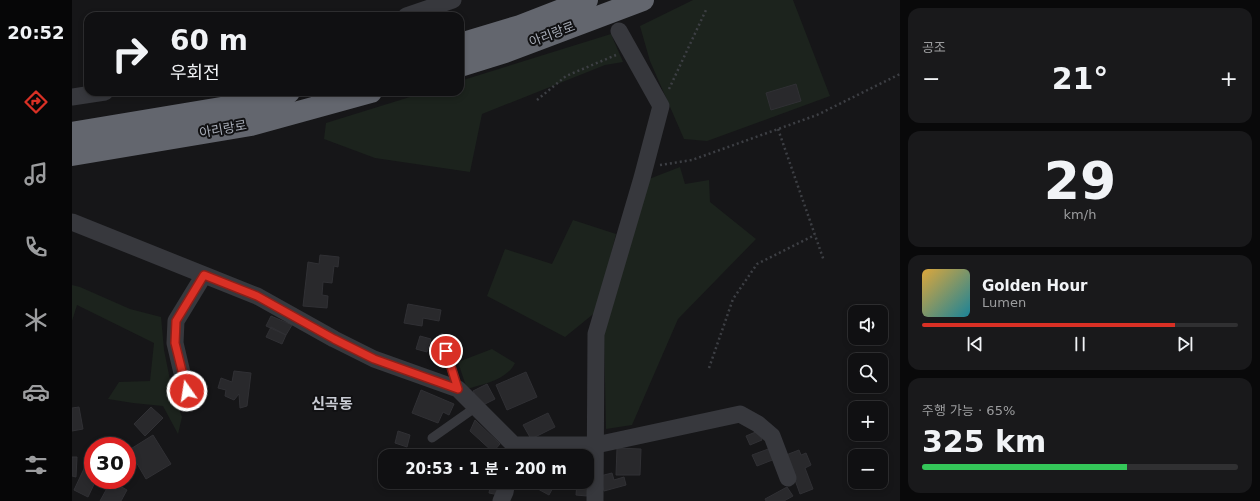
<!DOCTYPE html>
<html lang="ko">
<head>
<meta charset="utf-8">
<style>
  :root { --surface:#101012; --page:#19191b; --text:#f1f3f6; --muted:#9c9d9f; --line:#303032; --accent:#d93025 }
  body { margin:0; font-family:"DejaVu Sans","Noto Sans KR",sans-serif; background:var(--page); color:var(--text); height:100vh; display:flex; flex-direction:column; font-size:15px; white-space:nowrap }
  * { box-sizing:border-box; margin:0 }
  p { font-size:13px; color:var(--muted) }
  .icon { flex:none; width:22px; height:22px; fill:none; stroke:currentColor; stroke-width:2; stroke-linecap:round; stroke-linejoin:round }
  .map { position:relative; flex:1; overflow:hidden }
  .sheet { display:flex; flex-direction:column; gap:8px; padding:8px; background:#09090a; width:360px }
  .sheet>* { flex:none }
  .guide { position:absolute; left:12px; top:12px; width:380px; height:84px; border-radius:12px; box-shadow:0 2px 6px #0003,0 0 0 1px var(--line); background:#101012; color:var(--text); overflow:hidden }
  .controls { position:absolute; left:776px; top:305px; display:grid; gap:8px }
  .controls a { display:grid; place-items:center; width:40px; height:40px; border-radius:8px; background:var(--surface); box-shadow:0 2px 6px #0003,0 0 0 1px var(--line); font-size:20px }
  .speed { position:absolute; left:12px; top:437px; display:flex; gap:8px; font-size:20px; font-weight:700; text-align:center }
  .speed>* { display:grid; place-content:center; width:52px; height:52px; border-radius:50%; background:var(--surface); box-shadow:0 2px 6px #0003,0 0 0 1px var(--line); line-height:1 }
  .speed .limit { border:6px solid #d22; background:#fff; color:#111 }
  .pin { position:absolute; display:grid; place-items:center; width:34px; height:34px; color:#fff; margin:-17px; border:2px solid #fff; border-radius:50%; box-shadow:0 1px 4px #0007 }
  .me { position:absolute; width:44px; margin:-22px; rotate:347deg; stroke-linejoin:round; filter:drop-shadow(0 0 3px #0008) }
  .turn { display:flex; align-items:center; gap:14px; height:84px; padding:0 20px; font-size:18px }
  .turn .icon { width:52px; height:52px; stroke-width:2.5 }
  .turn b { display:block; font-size:28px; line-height:34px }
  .big { font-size:30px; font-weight:600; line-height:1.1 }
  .sheet .card { flex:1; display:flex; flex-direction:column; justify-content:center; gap:6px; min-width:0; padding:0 14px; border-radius:12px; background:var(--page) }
  .sheet .dial { align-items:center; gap:0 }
  .dial b { font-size:52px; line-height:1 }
  .song { display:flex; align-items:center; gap:12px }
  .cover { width:48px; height:48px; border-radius:6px; background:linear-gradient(135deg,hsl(40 70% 55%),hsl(190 70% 35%)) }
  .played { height:4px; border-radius:2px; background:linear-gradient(90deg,var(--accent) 80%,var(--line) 80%) }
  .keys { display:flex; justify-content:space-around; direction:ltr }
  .heat { display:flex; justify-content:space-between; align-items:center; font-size:22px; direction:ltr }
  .charge { height:6px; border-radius:3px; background:linear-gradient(90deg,#34c759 65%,var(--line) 0) }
  .trip { position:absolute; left:306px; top:449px; width:216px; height:40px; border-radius:12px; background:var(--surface); box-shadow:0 2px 6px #0003,0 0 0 1px var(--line); font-weight:600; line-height:40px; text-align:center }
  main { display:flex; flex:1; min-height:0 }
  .tabs { display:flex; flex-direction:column; width:72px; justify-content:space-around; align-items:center; background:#060607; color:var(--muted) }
  .tabs .icon { width:28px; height:28px }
  .tabs .on { color:var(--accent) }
  .tabs b { font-size:18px; color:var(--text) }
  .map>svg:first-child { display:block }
</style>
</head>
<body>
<main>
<nav class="tabs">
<b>20:52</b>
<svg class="icon on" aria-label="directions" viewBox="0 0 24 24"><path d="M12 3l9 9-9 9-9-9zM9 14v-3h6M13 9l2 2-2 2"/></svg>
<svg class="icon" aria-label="music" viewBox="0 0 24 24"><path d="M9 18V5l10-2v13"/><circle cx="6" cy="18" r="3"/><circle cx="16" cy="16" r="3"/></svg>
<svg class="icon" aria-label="phone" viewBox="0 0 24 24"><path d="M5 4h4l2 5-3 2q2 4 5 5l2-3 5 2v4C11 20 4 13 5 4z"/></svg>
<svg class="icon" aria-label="climate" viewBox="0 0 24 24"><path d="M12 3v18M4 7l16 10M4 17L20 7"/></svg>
<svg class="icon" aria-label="car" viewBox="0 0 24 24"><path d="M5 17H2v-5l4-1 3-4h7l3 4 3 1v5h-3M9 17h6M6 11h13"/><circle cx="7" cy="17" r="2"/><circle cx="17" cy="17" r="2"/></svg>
<svg class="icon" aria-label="filters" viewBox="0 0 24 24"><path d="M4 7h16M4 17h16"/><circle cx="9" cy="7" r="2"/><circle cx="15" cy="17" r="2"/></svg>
</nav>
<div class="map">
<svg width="828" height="501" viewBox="0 0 828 501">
  <rect width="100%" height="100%" fill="#161618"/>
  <!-- green -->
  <path fill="#1c231d" d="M 621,0 L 721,0 L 758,96 L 635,141 L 612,139 L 578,61 L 568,26 Z
    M 539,34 L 551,62 L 533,65 L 410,114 L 398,172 L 303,158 L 252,139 L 254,123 L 354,92 L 388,92 L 388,81 Z
    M 608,167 L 613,184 L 637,180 L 638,202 L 684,239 L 606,319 L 560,425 L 534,429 L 532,334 L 577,179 Z
    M 501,220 L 544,234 L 525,311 L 493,337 L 415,296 L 433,249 L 480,264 Z
    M 0,285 L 8,287 L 58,309 L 89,317 L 92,350 L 100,390 L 110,417 L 106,434 L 91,406 L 61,403 L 36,399 L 47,382 L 78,381 L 82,343 L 5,305 L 0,321 Z
    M 420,349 L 443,363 C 435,380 411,384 395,389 L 386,362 Z"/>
  <!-- building -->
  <path fill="#29292c" stroke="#303034" d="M 724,84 L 729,101 L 699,110 L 694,93 Z
    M 248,255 L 267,257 L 266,267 L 262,266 L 260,283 L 251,282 L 250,295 L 256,296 L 255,308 L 231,306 L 236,262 L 247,264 Z
    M 336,304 L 369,310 L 367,321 L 351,318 L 350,326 L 332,323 Z
    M 199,316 L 220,325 L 214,335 L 194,326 Z
    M 199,327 L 214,335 L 210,344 L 194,337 Z
    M 348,336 L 359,339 L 355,352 L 344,349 Z
    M 162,371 L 179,373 L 175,406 L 168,408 L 167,394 L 162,400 L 153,396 L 154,390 L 146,388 L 149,378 L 160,382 Z
    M 454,372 L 465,397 L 435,410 L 424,385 Z
    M 415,384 L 423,399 L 409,406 L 401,391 Z
    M 349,390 L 382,404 L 377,415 L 371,412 L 366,423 L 340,413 Z
    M 7,407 L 11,429 L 0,431 L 0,408 Z
    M 79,407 L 91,418 L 73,436 L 62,424 Z
    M 476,413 L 483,427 L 459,439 L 451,425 Z
    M 403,420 L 428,444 L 421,452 L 398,431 Z
    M 326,431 L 338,435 L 335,447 L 323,443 Z
    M 686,431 L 690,440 L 678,445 L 674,436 Z
    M 81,435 L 99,464 L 74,479 L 57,450 Z
    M 545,448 L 569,449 L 568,475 L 544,475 Z
    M 699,448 L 703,459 L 685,466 L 680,455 Z
    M 727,450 L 729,455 L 734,453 L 739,465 L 733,468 L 741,489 L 728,494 L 714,455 Z
    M 0,457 L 5,457 L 4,477 L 0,476 Z
    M 17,458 L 21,460 L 21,480 L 24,480 L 16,497 L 2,490 Z
    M 540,473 L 542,480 L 552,477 L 554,485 L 532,491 L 528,476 Z
    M 39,481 L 55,490 L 49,501 L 28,501 Z
    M 376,482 L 404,482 L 403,486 L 387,482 L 387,488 L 375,485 Z
    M 419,482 L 430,482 L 427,495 L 417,493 Z
    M 453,482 L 484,482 L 477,495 Z
    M 505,482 L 516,482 L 515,496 L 504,495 Z
    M 715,487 L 721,496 L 712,501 L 694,501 L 693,499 Z"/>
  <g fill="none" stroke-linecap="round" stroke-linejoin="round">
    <!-- path -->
    <path stroke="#3d3f44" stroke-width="2.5" stroke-dasharray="2 3" stroke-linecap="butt" d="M 597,89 L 634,10
      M 465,100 L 494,76 L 544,55
      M 706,129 L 752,261
      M 588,165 L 620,160 L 745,115 L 828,74
      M 637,368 L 661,299 L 685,264 L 743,235"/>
    <!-- lane -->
    <path stroke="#37383d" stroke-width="9" d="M 370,338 L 386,389
      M 360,438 L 404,407"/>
    <!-- street -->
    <path stroke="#37383d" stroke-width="17" d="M 334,16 L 381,0
      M 0,97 L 33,92
      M 0,222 L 185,296 L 262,339 L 302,359 L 386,389 L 442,445 L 524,445 L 668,414 L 686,424 L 700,436 L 716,478
      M 117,403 L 103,343 L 104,321 L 132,275
      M 429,501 L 433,492 L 435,482
      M 523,501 L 524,334 L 570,178 L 589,106 L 547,31"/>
    <!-- highway -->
    <path stroke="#63666e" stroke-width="22" d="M 388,44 L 448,26 L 515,0
      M 388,66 L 433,52 L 571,0
      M 0,133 L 173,104 L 217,92
      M 0,155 L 179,125 L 299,92"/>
  </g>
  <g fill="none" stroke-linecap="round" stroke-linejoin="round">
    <!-- route casing -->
    <g stroke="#8d1f18" stroke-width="10">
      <path id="route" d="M 115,391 L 103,343 L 104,321 L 132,275 L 185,296 L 262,339 L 302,359 L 386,389 L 374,351"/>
    </g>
    <!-- route -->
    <use href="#route" stroke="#d93025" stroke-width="7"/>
  </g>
  <g text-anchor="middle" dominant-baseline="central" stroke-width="4" stroke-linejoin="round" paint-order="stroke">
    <!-- street labels -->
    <g font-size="13" fill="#a8adb8" stroke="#111113">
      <text transform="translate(480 34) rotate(-21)">아리랑로</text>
      <text transform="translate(151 129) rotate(-10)">아리랑로</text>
    </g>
    <!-- quarter labels -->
    <g font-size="15" font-weight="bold" fill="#c9ccd4" stroke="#111113">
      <text x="260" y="404">신곡동</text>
    </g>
  </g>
</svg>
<div class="controls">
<a><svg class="icon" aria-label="sound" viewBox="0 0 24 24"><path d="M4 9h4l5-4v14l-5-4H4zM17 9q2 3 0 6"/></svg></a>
<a><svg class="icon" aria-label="search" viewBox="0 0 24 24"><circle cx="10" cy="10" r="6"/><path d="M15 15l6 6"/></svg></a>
<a>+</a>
<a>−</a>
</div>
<div class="speed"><div class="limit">30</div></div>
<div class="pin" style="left:374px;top:351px;background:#d93025"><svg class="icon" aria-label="arrive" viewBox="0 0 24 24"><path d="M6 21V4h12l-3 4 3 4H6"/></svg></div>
<svg class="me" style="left:115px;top:391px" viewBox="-20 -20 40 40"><circle r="17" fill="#d93025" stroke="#fff" stroke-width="3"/><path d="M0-11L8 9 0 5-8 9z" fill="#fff"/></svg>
<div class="trip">20:53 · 1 분 · 200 m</div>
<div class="guide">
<div class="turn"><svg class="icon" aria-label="right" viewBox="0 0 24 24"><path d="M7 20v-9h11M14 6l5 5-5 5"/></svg><div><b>60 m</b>우회전</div></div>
</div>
</div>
<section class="sheet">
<div class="card"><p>공조</p>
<div class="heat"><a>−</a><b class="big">21°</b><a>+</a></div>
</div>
<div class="card dial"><b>29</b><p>km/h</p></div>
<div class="card">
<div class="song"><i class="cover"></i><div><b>Golden Hour</b><p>Lumen</p></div></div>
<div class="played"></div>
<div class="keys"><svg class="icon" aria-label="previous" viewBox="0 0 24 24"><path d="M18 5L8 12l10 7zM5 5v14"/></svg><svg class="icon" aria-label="pause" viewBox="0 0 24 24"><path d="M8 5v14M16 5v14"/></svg><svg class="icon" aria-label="next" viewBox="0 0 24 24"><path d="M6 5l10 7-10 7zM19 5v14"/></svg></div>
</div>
<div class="card"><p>주행 가능 · 65%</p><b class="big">325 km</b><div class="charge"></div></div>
</section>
</main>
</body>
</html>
